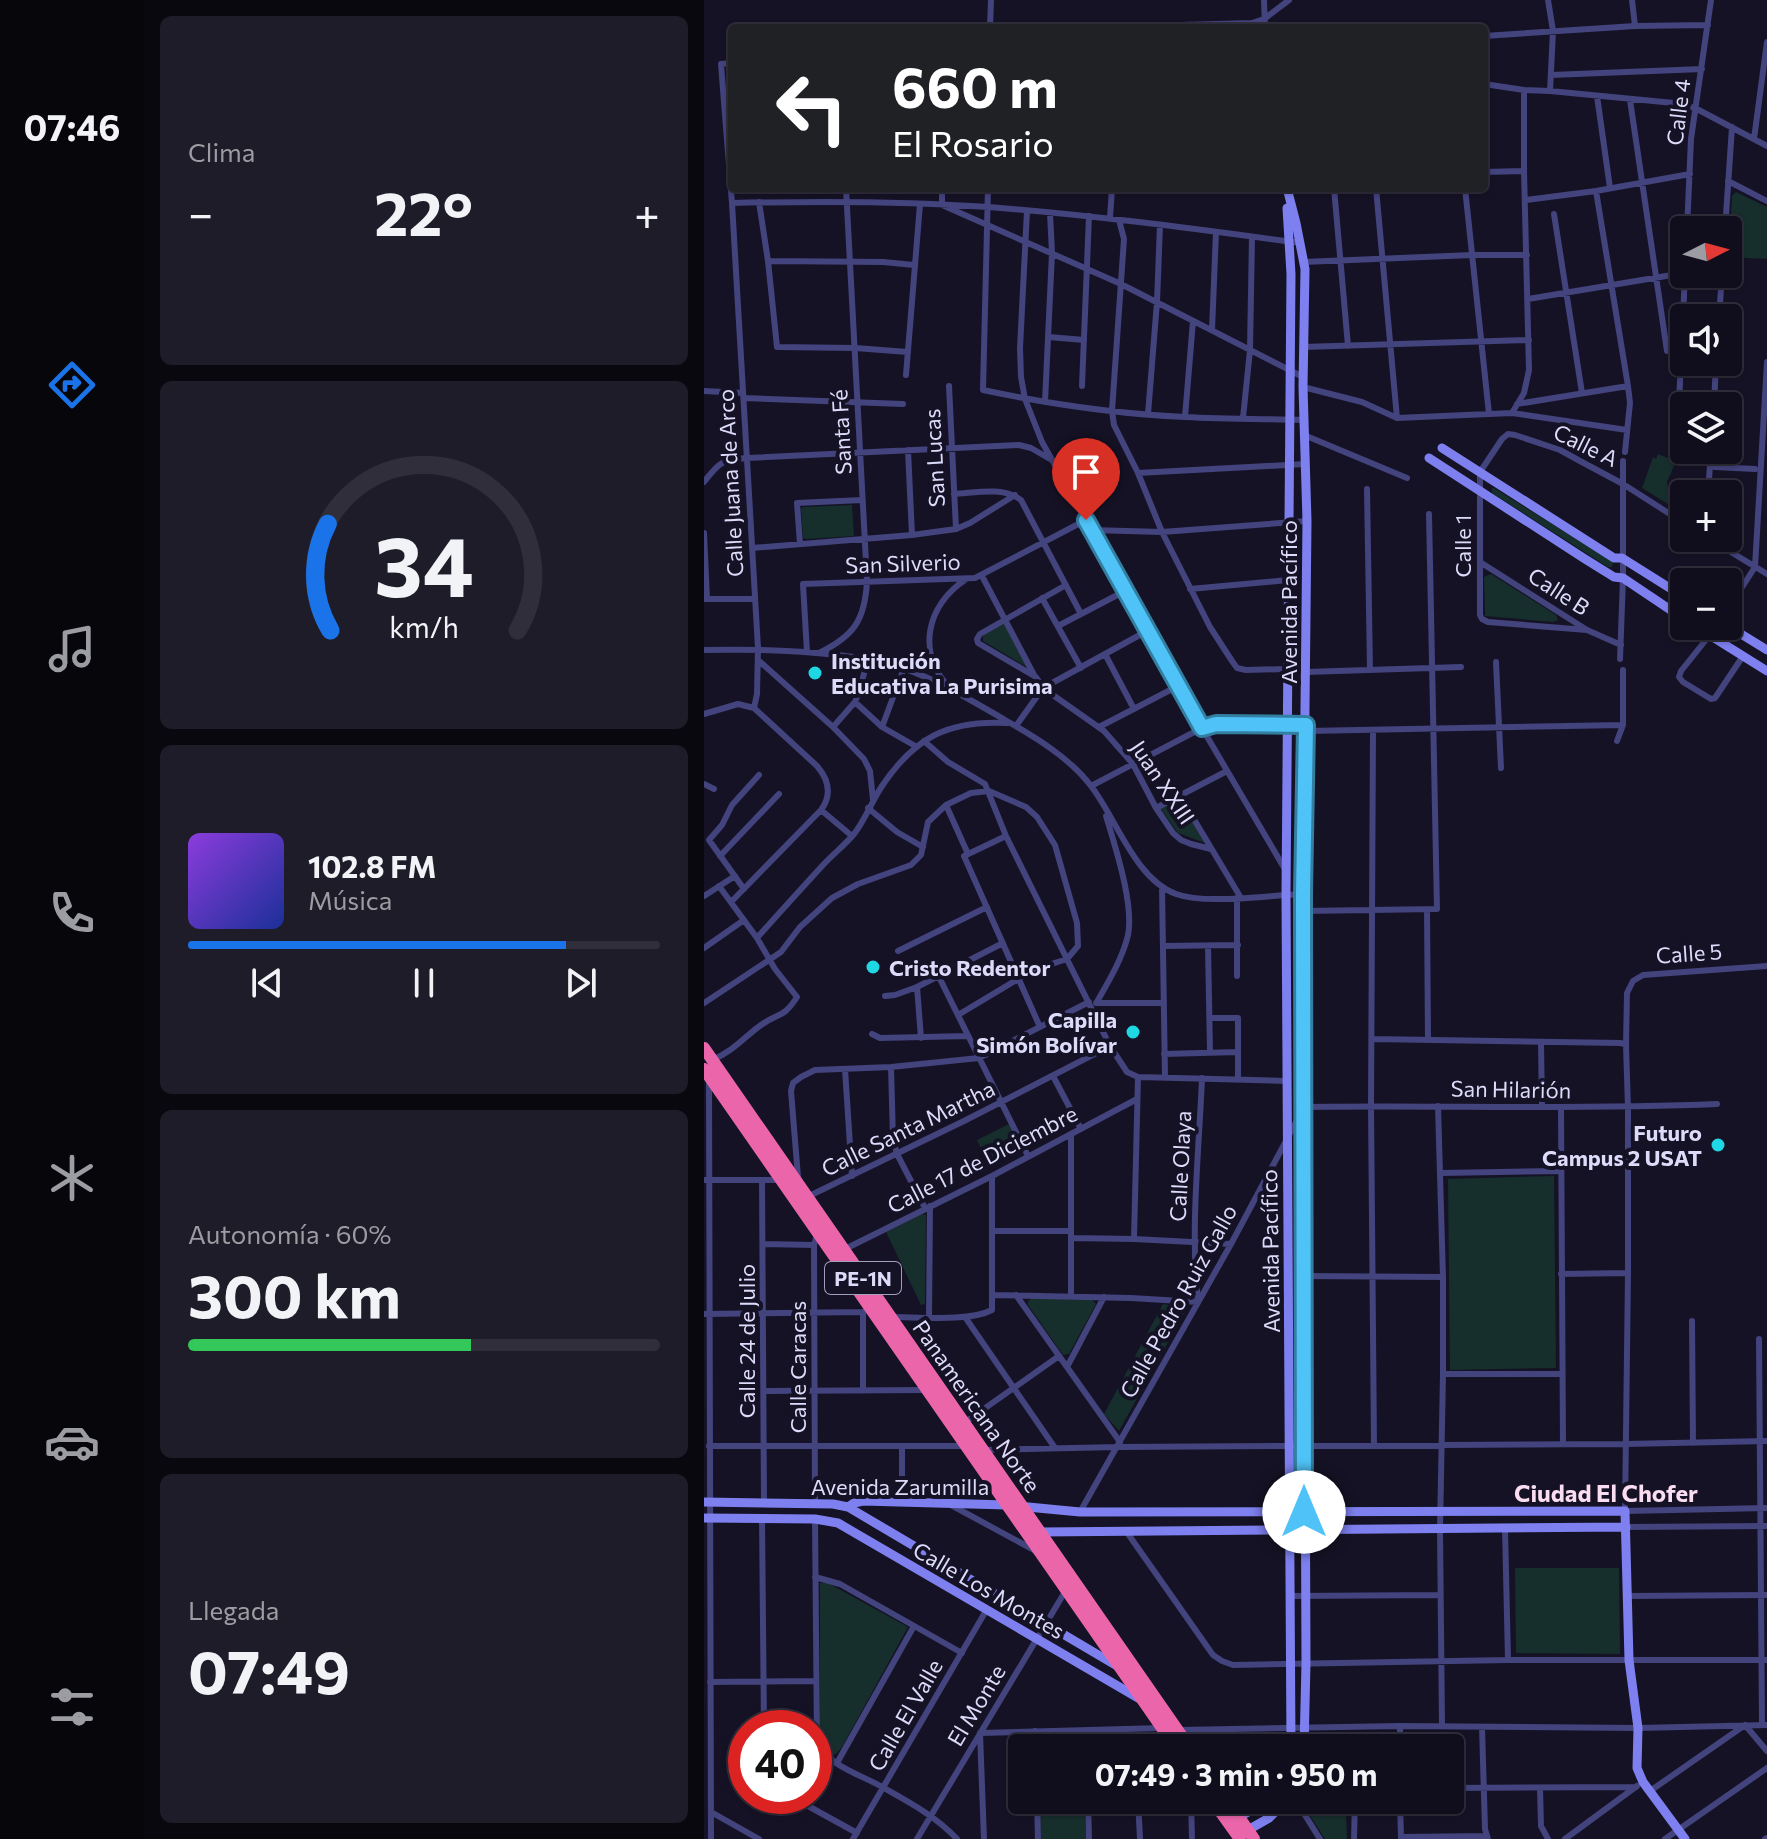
<!DOCTYPE html>
<html lang="es">
<head>
<meta charset="utf-8">
<style>
  :root { --surface:#100e1c; --page:#1e1c29; --text:#f1f3f6; --muted:#9c9ca3; --line:#302e3b; --accent:#1a73e8 }
  body { margin:0; font-family:Commissioner,sans-serif; background:var(--page); color:var(--text); height:100vh; display:flex; flex-direction:column; font-size:30px; white-space:nowrap }
  * { box-sizing:border-box; margin:0 }
  p { font-size:26px; color:var(--muted) }
  .icon { flex:none; width:44px; height:44px; fill:none; stroke:currentColor; stroke-width:2; stroke-linecap:round; stroke-linejoin:round }
  .map { position:relative; flex:1; overflow:hidden }
  .details { display:flex; flex-direction:column; gap:16px; padding:16px; background:#09080f; width:560px }
  .details>* { flex:none }
  .guide { position:absolute; left:24px; top:24px; width:760px; height:168px; border-radius:8px; box-shadow:0 2px 6px #0004,0 0 0 2px var(--line); background:#202124; color:#fff; overflow:hidden }
  .needle { width:52px; rotate:84deg }
  .buttons { position:absolute; left:966px; top:216px; display:grid; gap:16px }
  .buttons a { display:grid; place-items:center; width:72px; height:72px; border-radius:8px; background:var(--surface); box-shadow:0 2px 6px #0004,0 0 0 2px var(--line); font-size:40px }
  .speed { position:absolute; left:24px; top:1710px; display:flex; gap:16px; font-size:40px; font-weight:700; text-align:center }
  .speed>* { display:grid; place-content:center; width:104px; height:104px; border-radius:50%; background:var(--surface); box-shadow:0 2px 6px #0004,0 0 0 2px var(--line); line-height:1 }
  .speed .limit { border:12px solid #d22; background:#fff; color:#111 }
  .pin { position:absolute; display:grid; place-items:center; width:68px; height:68px; color:#fff; margin:-82px -34px; border-radius:50% 50% 50% 0; rotate:-45deg; box-shadow:0 0 8px #0007 }
  .pin .icon { rotate:45deg }
  .me { position:absolute; width:88px; margin:-44px; rotate:0deg; stroke-linejoin:round; filter:drop-shadow(0 0 6px #0008) }
  .turn { display:flex; align-items:center; gap:28px; height:168px; padding:0 32px; font-size:36px }
  .turn .icon { width:104px; height:104px; stroke-width:2.5 }
  .turn b { display:block; font-size:56px; line-height:68px }
  .big { font-size:60px; font-weight:700; line-height:1.1 }
  .details .tile { flex:1; display:flex; flex-direction:column; justify-content:center; gap:12px; min-width:0; padding:0 28px; border-radius:12px; background:var(--page) }
  .details .dial { align-items:center; gap:0 }
  .dial svg { height:208px; overflow:visible; fill:none; stroke:var(--line); stroke-width:7; stroke-linecap:round; text-anchor:middle }
  .dial text { fill:var(--text); stroke:none }
  .song { display:flex; align-items:center; gap:24px }
  .cover { width:96px; height:96px; border-radius:12px; background:linear-gradient(135deg,hsl(270 70% 55%),hsl(230 70% 35%)) }
  .played { height:8px; border-radius:4px; background:linear-gradient(90deg,var(--accent) 80%,var(--line) 80%) }
  .keys { display:flex; justify-content:space-around; direction:ltr }
  .heat { display:flex; justify-content:space-between; align-items:center; font-size:44px; direction:ltr }
  .charge { height:12px; border-radius:6px; background:linear-gradient(90deg,#34c759 60%,var(--line) 0) }
  .trip { position:absolute; left:304px; top:1734px; width:456px; height:80px; border-radius:8px; background:var(--surface); box-shadow:0 2px 6px #0004,0 0 0 2px var(--line); font-weight:700; line-height:80px; text-align:center }
  main { display:flex; flex:1; min-height:0 }
  .tabs { display:flex; flex-direction:column; width:144px; justify-content:space-around; align-items:center; background:#06060b; color:var(--muted) }
  .tabs .icon { width:56px; height:56px }
  .tabs .active { color:var(--accent) }
  .tabs b { font-size:36px; color:var(--text) }
  .map>svg:first-child { display:block }
</style>
</head>
<body>
<main>
<nav class="tabs">
<b>07:46</b>
<svg class="icon active" aria-label="directions" viewBox="0 0 24 24"><path d="M12 3l9 9-9 9-9-9zM9 14v-3h6M13 9l2 2-2 2"/></svg>
<svg class="icon" aria-label="music" viewBox="0 0 24 24"><path d="M9 18V5l10-2v13"/><circle cx="6" cy="18" r="3"/><circle cx="16" cy="16" r="3"/></svg>
<svg class="icon" aria-label="phone" viewBox="0 0 24 24"><path d="M5 4h4l2 5-3 2q2 4 5 5l2-3 5 2v4C11 20 4 13 5 4z"/></svg>
<svg class="icon" aria-label="climate" viewBox="0 0 24 24"><path d="M12 3v18M4 7l16 10M4 17L20 7"/></svg>
<svg class="icon" aria-label="car" viewBox="0 0 24 24"><path d="M5 17H2v-5l4-1 3-4h7l3 4 3 1v5h-3M9 17h6M6 11h13"/><circle cx="7" cy="17" r="2"/><circle cx="17" cy="17" r="2"/></svg>
<svg class="icon" aria-label="filters" viewBox="0 0 24 24"><path d="M4 7h16M4 17h16"/><circle cx="9" cy="7" r="2"/><circle cx="15" cy="17" r="2"/></svg>
</nav>
<section class="details">
<div class="tile"><p>Clima</p>
<div class="heat"><a>−</a><b class="big">22°</b><a>+</a></div>
</div>
<div class="tile dial"><svg viewBox="0 0 100 80">
<path d="M14 69A42 42 0 1 1 86 69"/>
<path d="M14 69A42 42 0 0 1 13 28" stroke="#1a73e8"/>
<text x="50" y="56" font-size="32" font-weight="700">34</text>
<text x="50" y="72" font-size="11">km/h</text>
</svg></div>
<div class="tile">
<div class="song"><i class="cover"></i><div><b>102.8 FM</b><p>Música</p></div></div>
<div class="played"></div>
<div class="keys"><svg class="icon" aria-label="previous" viewBox="0 0 24 24"><path d="M18 5L8 12l10 7zM5 5v14"/></svg><svg class="icon" aria-label="pause" viewBox="0 0 24 24"><path d="M8 5v14M16 5v14"/></svg><svg class="icon" aria-label="next" viewBox="0 0 24 24"><path d="M6 5l10 7-10 7zM19 5v14"/></svg></div>
</div>
<div class="tile"><p>Autonomía · 60%</p><b class="big">300 km</b><div class="charge"></div></div>
<div class="tile"><p>Llegada</p><b class="big">07:49</b></div>
</section>
<div class="map">
<svg width="1063" height="1839" viewBox="0 0 1063 1839">
  <rect width="100%" height="100%" fill="#151225"/>
  <!-- green -->
  <path fill="#162e2c" d="M 1032,192 L 1063,207 L 1063,259 L 1025,257 L 1028,196 Z
    M 954,454 L 972,461 L 963,482 L 967,506 L 938,488 L 949,457 L 952,459 Z
    M 788,488 L 790,488 L 909,562 L 908,567 L 904,567 L 788,493 Z
    M 148,505 L 150,536 L 103,539 L 99,538 L 97,509 L 99,507 Z
    M 787,574 L 852,615 L 854,620 L 849,622 L 781,616 L 780,577 Z
    M 300,623 L 323,667 L 279,641 L 279,634 Z
    M 475,798 L 501,843 L 474,833 L 456,808 Z
    M 305,1124 L 316,1146 L 284,1163 L 273,1140 Z
    M 850,1176 L 852,1368 L 746,1370 L 744,1179 Z
    M 218,1214 L 222,1215 L 221,1304 L 217,1305 L 182,1232 Z
    M 328,1298 L 388,1300 L 392,1304 L 365,1354 L 359,1355 L 324,1305 L 324,1301 Z
    M 459,1304 L 483,1308 L 415,1431 L 400,1414 Z
    M 811,1568 L 915,1568 L 916,1654 L 812,1653 Z
    M 122,1582 L 204,1627 L 138,1747 L 132,1754 L 128,1755 L 119,1747 L 116,1740 L 116,1583 Z
    M 335,1800 L 380,1800 L 382,1839 L 337,1839 Z
    M 642,1812 L 643,1839 L 621,1839 L 605,1814 Z"/>
  <g fill="none" stroke-linecap="round" stroke-linejoin="round">
    <!-- street -->
    <path stroke="#43437e" stroke-width="6" d="M 560,0 L 561,28
      M 844,0 L 849,31 L 846,91
      M 928,0 L 931,26
      M 286,28 L 287,0
      M 370,28 L 548,23 L 560,19 L 585,0
      M 780,36 L 931,26 L 1004,25
      M 28,63 L 17,64 L 28,203 L 54,648 L 53,694 L 50,708
      M 847,75 L 998,69
      M 780,84 L 820,90 L 846,91 L 970,103 L 991,108 L 1063,146
      M 893,96 L 906,188
      M 926,100 L 963,351
      M 1050,139 L 1063,42
      M 780,172 L 820,171
      M 1024,181 L 1063,201
      M 238,188 L 238,205 L 417,284 L 599,377
      M 284,188 L 279,390 C 345,404 414,414 481,417 C 521,419 560,419 599,420
      M 630,188 L 644,346
      M 672,188 L 693,418
      M 761,188 L 785,414
      M 892,191 L 924,386 L 926,403 L 921,452
      M 822,200 L 892,191 L 986,174
      M 55,202 L 64,261 L 73,347 L 151,348 L 204,352
      M 28,203 C 114,201 200,201 285,207 C 389,215 492,229 596,243
      M 323,211 L 316,348 L 317,377 L 321,399 L 338,442 L 498,728 L 582,871
      M 850,214 L 878,393
      M 406,218 L 408,188
      M 415,220 L 420,239 L 408,411 L 410,425 L 434,473 L 458,532 L 506,627 L 528,661 L 533,668 L 542,670 L 583,669
      M 983,230 L 987,139 L 1007,0
      M 1021,230 L 1028,127
      M 64,261 L 179,262 L 210,265
      M 599,262 L 768,255 L 823,255
      M 824,299 L 980,273
      M 1015,318 L 1018,274
      M 508,330 L 512,232
      M 345,337 L 380,340
      M 599,347 L 825,340
      M 202,375 L 216,204
      M 245,386 L 252,529
      M 378,386 L 385,216
      M 599,387 L 658,402 L 693,418 L 808,413 L 923,430
      M 0,391 L 39,393
      M 40,398 L 199,404
      M 341,402 L 348,253 L 346,213
      M 813,404 L 924,386
      M 1010,406 L 1012,362
      M 808,413 L 820,393 L 825,370 L 820,171 L 820,90
      M 444,414 L 453,302 L 456,225
      M 481,417 L 489,321
      M 539,418 L 546,350 L 548,237
      M 600,435 L 703,478
      M 973,446 L 981,274
      M 204,450 L 208,535
      M 1011,467 L 1051,469
      M 434,473 L 601,464
      M 0,482 C 16,461 17,461 43,458 L 315,445 L 327,448 L 346,459
      M 663,489 L 666,670
      M 250,494 C 271,493 299,486 317,500 L 377,614
      M 1004,494 L 1007,450
      M 387,530 L 458,532 L 603,521
      M 0,533 L 3,599
      M 1004,538 L 1063,574
      M 96,544 L 93,503 L 158,500
      M 48,548 L 208,535 L 252,529 L 266,523 L 311,495
      M 776,562 L 883,630 L 917,645
      M 278,576 L 330,675
      M 362,585 L 276,634 L 273,639 L 274,643 L 332,677 L 339,688 L 400,731 L 429,764 L 452,808 L 469,833 L 477,840 L 487,844 L 507,849
      M 486,589 L 584,580
      M 338,598 L 377,668
      M 0,599 L 51,599
      M 1024,609 L 1051,567 L 1063,362
      M 354,626 L 421,591
      M 1013,626 L 977,671 L 975,677 L 979,682 L 1007,699 L 1011,698 L 1039,656
      M 883,630 L 784,622 L 778,619 L 776,615 L 776,472 L 798,439 L 804,434 L 811,435 L 856,450 L 876,461 L 919,484 L 980,523
      M 0,650 C 45,649 88,650 133,655 C 151,657 169,659 187,664 C 227,676 265,699 301,720 C 331,737 366,758 387,786 C 412,818 431,879 472,894 C 502,905 565,895 599,894
      M 103,652 L 99,584 L 271,578 L 382,520
      M 115,653 C 150,636 161,620 163,581 L 142,188
      M 401,654 L 430,709
      M 916,659 L 919,578 L 919,461
      M 54,660 L 129,727 L 160,759 L 166,771 L 169,800
      M 792,662 L 797,768
      M 602,672 L 757,667
      M 245,687 C 212,652 223,605 261,580
      M 151,702 L 178,727 L 213,747
      M 0,714 L 34,704 L 50,708 L 113,766 C 125,780 128,795 117,810 L 27,902
      M 312,726 L 339,688 L 443,631
      M 129,727 L 151,702 L 155,692 L 164,659
      M 178,727 L 200,668
      M 395,727 L 474,686
      M 669,730 L 667,1106 L 670,1445
      M 602,731 L 919,725
      M 220,741 L 244,762 L 281,784 L 302,836 L 406,1046 L 423,1072 L 434,1077 L 582,1081
      M 913,741 L 919,725 L 919,670
      M 0,784 L 10,789
      M 387,786 L 498,728 L 512,724 L 601,725
      M 476,796 L 537,898
      M 242,805 L 264,854
      M 164,808 L 193,832 L 219,847
      M 452,808 L 523,771
      M 117,810 L 148,836
      M 302,836 L 260,856 L 336,1027
      M 16,856 L 75,794
      M 458,887 L 461,1077
      M 40,889 L 5,840 L 18,825 L 28,805 L 55,775
      M 0,896 L 31,876
      M 723,909 L 724,1040
      M 599,911 L 733,909 L 725,514
      M 53,938 C 75,913 97,889 119,865 C 129,854 141,845 150,834 C 161,820 168,801 178,786 C 211,737 244,720 303,723
      M 459,946 L 534,945
      M 504,946 L 506,1052
      M 0,948 L 40,920
      M 194,951 L 283,907
      M 1063,966 L 939,975 L 929,981 L 923,993 L 922,1045 L 924,1108 L 924,1273 L 921,1511 L 1063,1508
      M 234,975 L 324,1156
      M 533,976 L 533,898
      M 213,987 L 217,1038
      M 181,996 L 191,995 L 213,987 L 299,943
      M 393,1002 C 404,982 417,961 423,939 C 432,909 411,846 402,816
      M 0,1003 L 77,952 L 96,927 L 128,898 L 154,884 L 207,865 L 217,855 L 224,822 L 242,805 L 267,793 L 285,791 L 322,807 L 333,817 L 351,845 L 373,923 L 374,946 L 363,959 L 335,968 L 314,979 L 254,1015
      M 392,1003 L 460,1003
      M 506,1018 L 534,1018 L 534,1079
      M 168,1034 L 176,1038 L 264,1036
      M 668,1039 L 917,1043 L 922,1045
      M 837,1043 L 838,1107
      M 460,1054 L 534,1052
      M 8,1060 C 31,1050 39,1038 57,1025 C 75,1012 79,1019 93,997 L 71,969 L 53,938 L 15,886
      M 187,1067 L 189,1139 L 193,1154 L 221,1208
      M 141,1069 L 148,1176
      M 349,1076 L 377,1129
      M 5,1079 L 7,1839
      M 734,1106 L 739,1277 L 739,1374 L 736,1529 L 738,1726
      M 857,1107 L 859,1444
      M 737,1173 L 857,1171
      M 94,1177 L 87,1091 L 89,1083 L 97,1077 L 111,1070 L 187,1067 L 275,1058 L 385,1002
      M 0,1180 L 76,1180
      M 58,1180 L 60,1503
      M 103,1197 L 260,1121 L 406,1046
      M 289,1231 L 367,1231
      M 367,1238 L 430,1239 L 527,1244
      M 430,1239 L 434,1077
      M 59,1244 L 110,1245
      M 141,1249 L 288,1176 L 433,1099
      M 857,1274 L 924,1273
      M 599,1276 L 739,1277
      M 290,1295 L 427,1298 L 494,1302 C 486,1229 495,1152 498,1078
      M 312,1295 L 416,1442
      M 367,1296 L 367,1135
      M 159,1312 L 159,1391
      M 0,1314 L 159,1312 L 166,1308
      M 187,1317 C 215,1317 265,1322 288,1310 L 288,1176
      M 225,1317 L 226,1206
      M 261,1317 L 351,1448
      M 988,1321 L 989,1443
      M 1055,1339 L 1058,1725
      M 363,1367 L 400,1297
      M 739,1374 L 858,1374
      M 61,1391 L 221,1390
      M 260,1423 L 355,1356
      M 5,1446 L 261,1446
      M 279,1450 L 413,1447 L 922,1444 L 1063,1441
      M 198,1502 L 198,1446
      M 111,1504 L 110,1245 L 113,1235
      M 245,1504 L 330,1550
      M 376,1512 L 527,1244 L 600,1107 C 738,1105 875,1110 1013,1104
      M 58,1518 L 60,1728
      M 111,1519 L 113,1742 C 124,1766 158,1775 180,1788 C 205,1802 233,1817 253,1839
      M 922,1527 L 1063,1526
      M 801,1528 L 804,1660
      M 422,1531 L 509,1655 L 518,1661 L 529,1665 L 804,1660 L 1063,1660
      M 111,1577 L 136,1584 L 258,1653
      M 587,1596 L 736,1595
      M 923,1596 L 1063,1595
      M 6,1682 L 112,1681
      M 696,1726 L 696,1748
      M 778,1727 L 781,1829 L 784,1839
      M 475,1730 L 696,1726 L 934,1728 L 1063,1725
      M 331,1731 L 332,1748
      M 133,1763 L 210,1626
      M 746,1788 L 932,1787
      M 836,1788 L 837,1826 L 844,1839
      M 946,1791 L 1041,1725 L 1063,1751
      M 86,1796 L 153,1833
      M 333,1800 L 334,1839
      M 384,1800 L 385,1839
      M 434,1800 L 436,1839
      M 487,1800 L 488,1839
      M 594,1800 L 594,1804 L 616,1839
      M 696,1800 L 697,1839
      M 7,1812 L 55,1839
      M 697,1837 L 782,1836
      M 149,1839 L 283,1609
      M 213,1839 L 362,1590
      M 280,1839 L 276,1733 L 458,1728
      M 650,1839 L 651,1800
      M 861,1839 L 933,1786
      M 961,1839 L 1063,1768
      M 1061,1839 L 1063,1838"/>
    <!-- secondary -->
    <path stroke="#7e80ef" stroke-width="9" d="M 583,188 L 592,223 L 601,269 L 599,387 L 603,521 L 599,894 L 602,1663 L 600,1748
      M 583,208 L 587,274 L 582,895 L 587,1748
      M 738,448 L 910,558 L 918,558 L 980,597
      M 725,458 L 881,559 L 910,577 L 919,578 L 980,619
      M 991,626 L 1063,671
      M 1024,626 L 1063,650
      M 0,1502 L 129,1504 L 144,1507 L 413,1666
      M 144,1507 L 150,1503 L 159,1501 L 303,1505 L 376,1512 L 921,1511 L 925,1660 L 934,1728 L 933,1768 L 939,1782 L 981,1839
      M 0,1518 L 111,1519 L 134,1523 L 436,1699
      M 336,1532 L 922,1527
      M 536,1817 L 564,1800
      M 544,1830 L 565,1818 L 583,1800"/>
    <!-- highway -->
    <path stroke="#eb65ab" stroke-width="12" d="M 0,1048 L 486,1748
      M 0,1069 L 472,1748
      M 508,1800 L 536,1839
      M 523,1800 L 550,1839"/>
  </g>
  <g fill="none" stroke-linecap="round" stroke-linejoin="round">
    <!-- route casing -->
    <g stroke="#337fa1" stroke-width="20">
      <path id="route" d="M 382,520 L 498,728 L 512,724 L 602,725 L 599,894 L 600,1512"/>
    </g>
    <!-- route -->
    <use href="#route" stroke="#4fc3f7" stroke-width="14"/>
  </g>
  <!-- markers -->
  <g fill="#1fd7e3" stroke="#151225" stroke-width="3">
    <circle cx="111" cy="673" r="8"/>
    <circle cx="169" cy="967" r="8"/>
    <circle cx="429" cy="1032" r="8"/>
    <circle cx="1014" cy="1145" r="8"/>
  </g>
  <g text-anchor="middle" dominant-baseline="central" stroke-width="8" stroke-linejoin="round" paint-order="stroke">
    <!-- shield labels -->
    <rect fill="#151225" stroke="#a19fba" stroke-width="2" x="121" y="1262" width="76" height="32" rx="6"/>
    <g font-size="20" font-weight="bold" fill="#dddbfa">
      <text x="159" y="1278">PE-1N</text>
    </g>
    <!-- street labels -->
    <g font-size="22" fill="#dddbfa" stroke="#151225">
      <text transform="translate(974 112) rotate(-83)">Calle 4</text>
      <text transform="translate(137 432) rotate(-93)">Santa Fé</text>
      <text transform="translate(882 445) rotate(26)">Calle A</text>
      <text transform="translate(230 458) rotate(-93)">San Lucas</text>
      <text transform="translate(26 483) rotate(-93)">Calle Juana de Arco</text>
      <text transform="translate(758 546) rotate(-90)">Calle 1</text>
      <text transform="translate(199 563) rotate(-2)">San Silverio</text>
      <text transform="translate(855 591) rotate(33)">Calle B</text>
      <text transform="translate(584 602) rotate(-90)">Avenida Pacífico</text>
      <text transform="translate(459 782) rotate(56)">Juan XXIII</text>
      <text transform="translate(985 953) rotate(-4)">Calle 5</text>
      <text transform="translate(807 1089) rotate(1)">San Hilarión</text>
      <text transform="translate(204 1128) rotate(-26)">Calle Santa Martha</text>
      <text transform="translate(278 1159) rotate(-27)">Calle 17 de Diciembre</text>
      <text transform="translate(476 1166) rotate(-87)">Calle Olaya</text>
      <text transform="translate(566 1251) rotate(-91)">Avenida Pacífico</text>
      <text transform="translate(474 1301) rotate(-61)">Calle Pedro Ruiz Gallo</text>
      <text transform="translate(42 1341) rotate(-90)">Calle 24 de Julio</text>
      <text transform="translate(93 1367) rotate(-90)">Calle Caracas</text>
      <text transform="translate(273 1406) rotate(55)">Panamericana Norte</text>
      <text x="196" y="1486">Avenida Zarumilla</text>
      <text transform="translate(285 1590) rotate(30)">Calle Los Montes</text>
      <text transform="translate(272 1705) rotate(-59)">El Monte</text>
      <text transform="translate(201 1715) rotate(-60)">Calle El Valle</text>
    </g>
    <!-- poi labels -->
    <g font-size="22" font-weight="bold" fill="#dddbfa" stroke="#151225" text-anchor="start">
      <text x="127" y="660">Institución<tspan x="127" dy="25">Educativa La Purisima</tspan></text>
      <text x="185" y="967">Cristo Redentor</text>
      <text x="413" y="1019" text-anchor="end">Capilla<tspan x="413" dy="25">Simón Bolívar</tspan></text>
      <text x="998" y="1132" text-anchor="end">Futuro<tspan x="998" dy="25">Campus 2 USAT</tspan></text>
    </g>
    <!-- neighbourhood labels -->
    <g font-size="24" font-weight="bold" fill="#fbddf1" stroke="#151225">
      <text x="902" y="1492">Ciudad El Chofer</text>
    </g>
  </g>
</svg>
<div class="buttons">
<a><svg class="needle" viewBox="-14 -14 28 28"><path d="M0-13l5 13h-10z" fill="#e53935"/><path d="M0 13l5-13h-10z" fill="#9c9ca3"/></svg></a>
<a><svg class="icon" aria-label="sound" viewBox="0 0 24 24"><path d="M4 9h4l5-4v14l-5-4H4zM17 9q2 3 0 6"/></svg></a>
<a><svg class="icon" aria-label="layers" viewBox="0 0 24 24"><path d="M12 4l9 5-9 5-9-5zM3 14l9 5 9-5"/></svg></a>
<a>+</a>
<a>−</a>
</div>
<div class="speed"><div class="limit">40</div></div>
<div class="pin" style="left:382px;top:520px;background:#d93025"><svg class="icon" aria-label="arrive" viewBox="0 0 24 24"><path d="M6 21V4h12l-3 4 3 4H6"/></svg></div>
<svg class="me" style="left:600px;top:1512px" viewBox="-20 -20 40 40"><circle r="19" fill="#fff"/><path d="M0-13L10 11 0 6-10 11z" fill="#4fc3f7"/></svg>
<div class="trip">07:49 · 3 min · 950 m</div>
<div class="guide">
<div class="turn"><svg class="icon" aria-label="left" viewBox="0 0 24 24"><path d="M17 20v-9H6M10 6l-5 5 5 5"/></svg><div><b>660 m</b>El Rosario</div></div>
</div>
</div>
</main>
</body>
</html>
